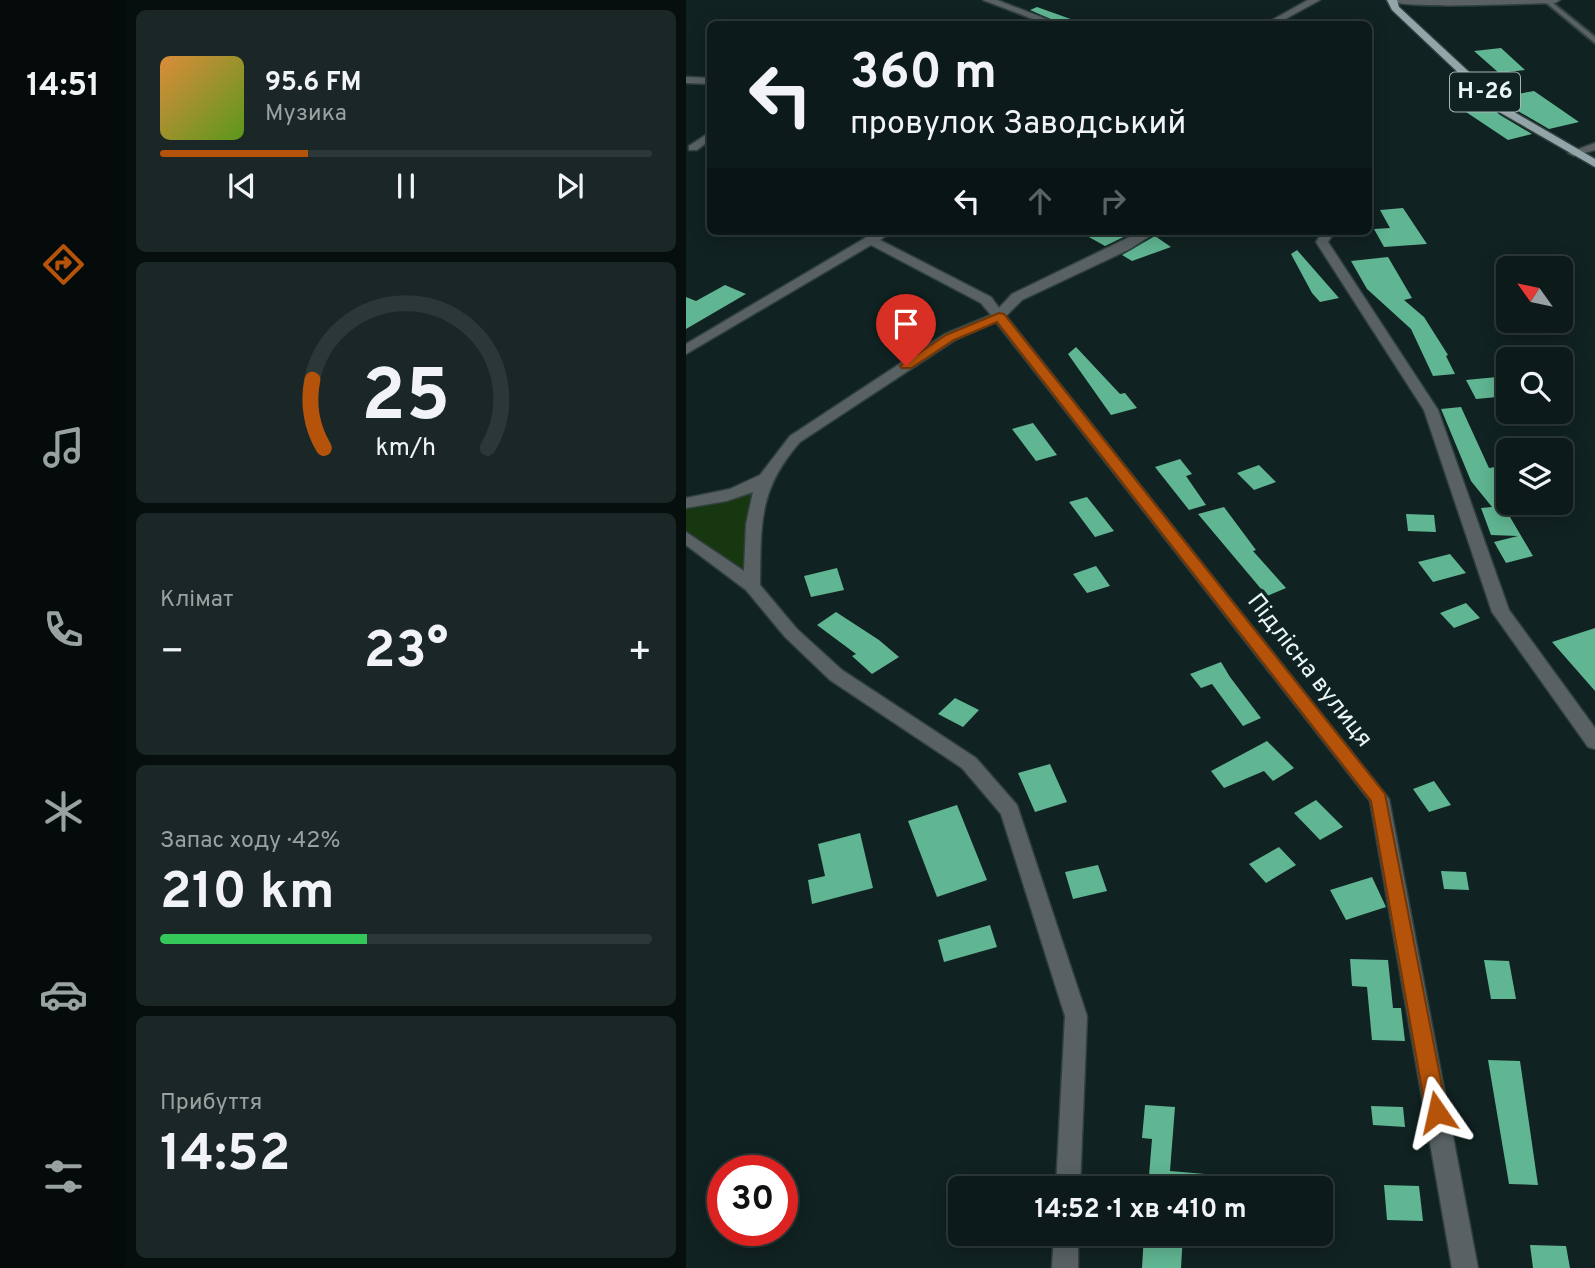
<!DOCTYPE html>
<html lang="uk">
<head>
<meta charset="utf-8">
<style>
  :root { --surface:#0c1a19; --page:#1a2726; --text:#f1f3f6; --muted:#9aa1a2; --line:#2c3838; --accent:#b45309 }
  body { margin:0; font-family:Overpass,sans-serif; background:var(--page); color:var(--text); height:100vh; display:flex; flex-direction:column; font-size:26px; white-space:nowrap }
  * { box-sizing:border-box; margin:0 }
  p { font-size:23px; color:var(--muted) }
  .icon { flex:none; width:38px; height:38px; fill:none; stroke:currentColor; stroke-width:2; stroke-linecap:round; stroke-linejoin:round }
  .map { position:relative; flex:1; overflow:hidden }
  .drawer { display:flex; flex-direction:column; gap:10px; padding:10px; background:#070e0e; width:560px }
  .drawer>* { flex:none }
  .top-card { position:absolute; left:21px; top:21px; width:665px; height:214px; border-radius:10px; box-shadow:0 4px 18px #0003,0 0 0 2px var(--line); background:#0c1a19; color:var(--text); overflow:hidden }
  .needle { width:46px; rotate:303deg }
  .tools { position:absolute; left:810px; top:256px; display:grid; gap:14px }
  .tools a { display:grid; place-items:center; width:77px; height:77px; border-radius:10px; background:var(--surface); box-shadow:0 4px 18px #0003,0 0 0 2px var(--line); font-size:35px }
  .speed { position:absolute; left:21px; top:1155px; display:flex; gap:14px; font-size:35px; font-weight:700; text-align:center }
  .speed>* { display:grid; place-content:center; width:91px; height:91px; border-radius:50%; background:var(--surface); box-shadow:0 4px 18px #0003,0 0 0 2px var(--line); line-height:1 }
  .speed .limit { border:10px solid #d22; background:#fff; color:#111 }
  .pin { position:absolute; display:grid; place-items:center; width:60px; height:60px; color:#fff; margin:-72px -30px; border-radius:50% 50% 50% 0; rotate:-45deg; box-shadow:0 0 7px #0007 }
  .pin .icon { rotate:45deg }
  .me { position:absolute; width:77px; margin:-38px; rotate:349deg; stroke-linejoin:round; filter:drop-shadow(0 0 5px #0008) }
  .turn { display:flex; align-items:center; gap:24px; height:147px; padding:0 28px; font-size:32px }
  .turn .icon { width:91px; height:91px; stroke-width:2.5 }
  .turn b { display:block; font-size:49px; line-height:60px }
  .lanes { display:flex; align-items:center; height:66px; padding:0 28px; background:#0003; justify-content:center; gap:35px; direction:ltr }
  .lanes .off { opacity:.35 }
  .big { font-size:52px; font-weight:700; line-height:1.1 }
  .drawer .card { flex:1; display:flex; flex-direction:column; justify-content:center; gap:10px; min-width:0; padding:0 24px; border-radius:10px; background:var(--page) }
  .drawer .dial { align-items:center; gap:0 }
  .dial svg { height:182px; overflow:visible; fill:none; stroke:var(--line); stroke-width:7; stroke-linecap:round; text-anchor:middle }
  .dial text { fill:var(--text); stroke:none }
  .song { display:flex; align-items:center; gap:21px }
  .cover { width:84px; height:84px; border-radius:10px; background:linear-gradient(135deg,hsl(30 70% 55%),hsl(90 70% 35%)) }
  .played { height:7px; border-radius:4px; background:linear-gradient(90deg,var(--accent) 30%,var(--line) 30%) }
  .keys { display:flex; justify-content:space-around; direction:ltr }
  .heat { display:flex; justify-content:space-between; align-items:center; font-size:38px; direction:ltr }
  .charge { height:10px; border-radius:5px; background:linear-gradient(90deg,#34c759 42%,var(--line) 0) }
  .trip { position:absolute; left:262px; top:1176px; width:385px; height:70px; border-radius:10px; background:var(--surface); box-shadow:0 4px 18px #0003,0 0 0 2px var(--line); font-weight:700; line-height:70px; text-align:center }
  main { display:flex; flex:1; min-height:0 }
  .tab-bar { display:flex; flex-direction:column; width:126px; justify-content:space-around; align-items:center; background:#050a0a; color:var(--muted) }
  .tab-bar .icon { width:49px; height:49px }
  .tab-bar .on { color:var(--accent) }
  .tab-bar b { font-size:32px; color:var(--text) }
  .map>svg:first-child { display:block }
</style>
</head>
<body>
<main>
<nav class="tab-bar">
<b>14:51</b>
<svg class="icon on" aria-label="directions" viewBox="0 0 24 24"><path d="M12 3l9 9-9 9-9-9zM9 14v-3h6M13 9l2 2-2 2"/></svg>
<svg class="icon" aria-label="music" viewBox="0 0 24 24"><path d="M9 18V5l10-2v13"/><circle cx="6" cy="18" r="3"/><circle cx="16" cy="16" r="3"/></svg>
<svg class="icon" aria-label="phone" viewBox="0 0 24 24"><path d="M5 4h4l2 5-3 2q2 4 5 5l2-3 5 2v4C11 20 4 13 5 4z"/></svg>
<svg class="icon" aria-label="climate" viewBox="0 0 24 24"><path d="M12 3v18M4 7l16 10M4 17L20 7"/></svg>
<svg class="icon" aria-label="car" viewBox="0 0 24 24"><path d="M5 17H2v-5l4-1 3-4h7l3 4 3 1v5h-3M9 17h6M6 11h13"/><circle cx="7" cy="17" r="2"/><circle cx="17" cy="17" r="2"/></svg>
<svg class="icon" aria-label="filters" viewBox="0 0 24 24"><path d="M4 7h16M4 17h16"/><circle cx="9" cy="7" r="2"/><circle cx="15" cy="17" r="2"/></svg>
</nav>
<section class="drawer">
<div class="card">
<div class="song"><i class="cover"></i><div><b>95.6 FM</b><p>Музика</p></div></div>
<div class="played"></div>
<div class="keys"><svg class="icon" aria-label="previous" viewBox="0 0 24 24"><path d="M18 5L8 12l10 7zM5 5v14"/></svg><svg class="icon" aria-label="pause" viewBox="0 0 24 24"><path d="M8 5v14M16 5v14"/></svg><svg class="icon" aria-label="next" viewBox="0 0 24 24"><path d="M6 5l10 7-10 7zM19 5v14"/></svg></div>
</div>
<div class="card dial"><svg viewBox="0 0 100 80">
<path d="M14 69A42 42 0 1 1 86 69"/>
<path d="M14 69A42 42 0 0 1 9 39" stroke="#b45309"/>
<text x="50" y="56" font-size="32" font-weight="700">25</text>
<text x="50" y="72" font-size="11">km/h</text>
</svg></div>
<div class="card"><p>Клімат</p>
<div class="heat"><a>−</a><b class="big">23°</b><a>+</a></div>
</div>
<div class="card"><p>Запас ходу · 42%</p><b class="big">210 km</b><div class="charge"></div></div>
<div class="card"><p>Прибуття</p><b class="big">14:52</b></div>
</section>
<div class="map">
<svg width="909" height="1268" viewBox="0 0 909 1268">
  <rect width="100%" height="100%" fill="#102221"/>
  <!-- green -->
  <path fill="#16370f" d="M 78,479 L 66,586 L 0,537 L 0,503 Z"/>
  <!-- building -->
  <path fill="#60b592" d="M 351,7 L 393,22 L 393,24 L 376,24 L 344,10 Z
    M 815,48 L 839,70 L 813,73 L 788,51 Z
    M 848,91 L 893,122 L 863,129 L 825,107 L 814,97 Z
    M 798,101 L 814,115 L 846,134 L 822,140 L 771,106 Z
    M 717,208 L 741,244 L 698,247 L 688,229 L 704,228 L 694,210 Z
    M 392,231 L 450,231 L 419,246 Z
    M 469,236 L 485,247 L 446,261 L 436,255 Z
    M 611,250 L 653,298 L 634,302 L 626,293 L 605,254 Z
    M 702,257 L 726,298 L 718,300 L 738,317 L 762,355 L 760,356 L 769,374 L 747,376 L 725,329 L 681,289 L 665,261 Z
    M 39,285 L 60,294 L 0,329 L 0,297 L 10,301 Z
    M 390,347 L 434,394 L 439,393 L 451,408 L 425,415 L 382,354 Z
    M 811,377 L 822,396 L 790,399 L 780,380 Z
    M 775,407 L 803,468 L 810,467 L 822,481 L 811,484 L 824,517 L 847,556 L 820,563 L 808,542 L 832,536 L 805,535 L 795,508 L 806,507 L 785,481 L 755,409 Z
    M 347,423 L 371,455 L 350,461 L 326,429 Z
    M 494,459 L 506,474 L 500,476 L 520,505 L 503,510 L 469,467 Z
    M 573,465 L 590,482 L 568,490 L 551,473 Z
    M 401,497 L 428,531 L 409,537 L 383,502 Z
    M 538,507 L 570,550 L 567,551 L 600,588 L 581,596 L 512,514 Z
    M 720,514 L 748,515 L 750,532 L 722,531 Z
    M 764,554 L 780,573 L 747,582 L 732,562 Z
    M 410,566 L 424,586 L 401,593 L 387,574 Z
    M 151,568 L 158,590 L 125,597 L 118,576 Z
    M 780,603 L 794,618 L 768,628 L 754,613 Z
    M 150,612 L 193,640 L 213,657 L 186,674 L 166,656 L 170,654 L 131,625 Z
    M 909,628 L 909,691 L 866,642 Z
    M 535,662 L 544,677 L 575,718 L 557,726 L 526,684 L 515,688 L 504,674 Z
    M 269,698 L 293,710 L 277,727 L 252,714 Z
    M 581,741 L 608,768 L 587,781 L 578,771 L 538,788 L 525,771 Z
    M 364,764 L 381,802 L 349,812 L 332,773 Z
    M 748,781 L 765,805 L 743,812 L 727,789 Z
    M 630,800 L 657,827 L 634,840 L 608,813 Z
    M 271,805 L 301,880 L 251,897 L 222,821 Z
    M 174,833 L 187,888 L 126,904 L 122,880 L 139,876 L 132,844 Z
    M 593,847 L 610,865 L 580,883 L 563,864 Z
    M 412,865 L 421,891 L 387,899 L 379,872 Z
    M 755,871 L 780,872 L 783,890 L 758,889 Z
    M 686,877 L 700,907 L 660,920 L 644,890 Z
    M 304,925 L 311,947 L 258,962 L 252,940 Z
    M 664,959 L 702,960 L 707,1008 L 715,1008 L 719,1041 L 686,1040 L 681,987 L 666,986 Z
    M 798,960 L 823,961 L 830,999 L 805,999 Z
    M 802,1060 L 834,1061 L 852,1185 L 823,1184 Z
    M 459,1105 L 489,1107 L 484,1171 L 531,1175 L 530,1188 L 462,1188 L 466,1139 L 456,1138 Z
    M 685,1106 L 717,1107 L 719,1127 L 687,1125 Z
    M 698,1185 L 733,1186 L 737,1221 L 701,1220 Z
    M 458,1234 L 497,1234 L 495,1268 L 456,1268 Z
    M 844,1245 L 880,1246 L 884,1268 L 847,1268 Z"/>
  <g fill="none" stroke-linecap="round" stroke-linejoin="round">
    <!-- service casing -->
    <g stroke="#2f403f" stroke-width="4">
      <path id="service" d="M 857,0 L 863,0 L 909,37 L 909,43 Z"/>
    </g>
    <!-- minor casing -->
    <g stroke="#2f403f" stroke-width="3">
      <path id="minor" d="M 297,0 L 311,0 L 373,24 L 360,24 Z
        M 622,0 L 634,0 L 590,24 L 579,24 Z
        M 701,0 L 874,0 L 869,3 C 842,3 717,10 701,0 Z
        M 0,77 L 24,78 L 24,84 L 0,83 Z
        M 24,132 L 24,140 L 11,150 L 3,150 L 3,146 Z
        M 909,143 L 909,150 L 888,156 L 882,153 Z
        M 191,231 L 206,231 L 194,240 L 305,297 L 313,308 L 326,294 L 456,231 L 471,231 L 444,249 L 336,300 L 320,316 L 703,799 L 792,1268 L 766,1268 L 684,801 L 310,322 L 269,340 L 114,442 C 72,490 75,524 74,585 L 111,629 L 156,670 L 290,758 L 331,805 L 401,1016 L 394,1188 L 370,1188 L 379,1016 L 315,814 L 276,768 L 144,680 L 99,637 L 60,590 L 0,545 L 0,532 L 58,571 L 60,524 L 67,492 L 41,501 L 0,508 L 0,498 L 44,489 L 74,475 L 104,436 L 259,334 L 305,315 L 295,303 L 185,245 L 0,354 L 0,344 Z
        M 637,231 L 649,231 L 642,242 L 752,410 L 823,610 L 909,728 L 909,749 L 902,747 L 806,612 L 738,410 L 630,242 Z
        M 368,1234 L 392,1234 L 392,1268 L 366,1268 Z"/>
    </g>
    <!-- primary casing -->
    <g stroke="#2f403f" stroke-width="3">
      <path id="primary" d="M 701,0 L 711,0 L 713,7 L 823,109 L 909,159 L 909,167 L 815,113 L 706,10 Z"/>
    </g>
    <!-- service -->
    <use href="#service" fill="#596163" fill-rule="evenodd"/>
    <!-- minor -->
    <use href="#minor" fill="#596163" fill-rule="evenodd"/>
    <!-- primary -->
    <use href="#primary" fill="#93a5a9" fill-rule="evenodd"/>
  </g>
  <!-- route -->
  <path fill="#b45309" stroke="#753606" stroke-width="2" d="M 313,313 L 318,314 L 699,794 L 761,1112 L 758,1119 L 751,1122 L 743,1119 L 740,1112 L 685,801 L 311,322 L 268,340 L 225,368 L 216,368 L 214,366 L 260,335 Z"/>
  <g text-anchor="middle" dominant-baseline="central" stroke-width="7" stroke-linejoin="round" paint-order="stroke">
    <!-- shield labels -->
    <rect fill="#102221" stroke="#a9b6b5" stroke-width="2" x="764" y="72.5" width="70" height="39" rx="5"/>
    <g font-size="23" font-weight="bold" fill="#eaf6f5">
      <text x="799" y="92">Н-26</text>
    </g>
    <!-- street labels -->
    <g font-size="24" fill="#eaf6f5" stroke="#102221">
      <text transform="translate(623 671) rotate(52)">Підлісна вулиця</text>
    </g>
  </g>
</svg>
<div class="tools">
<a><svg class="needle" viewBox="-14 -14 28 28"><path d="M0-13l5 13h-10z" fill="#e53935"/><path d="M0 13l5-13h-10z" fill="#9aa1a2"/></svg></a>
<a><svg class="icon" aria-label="search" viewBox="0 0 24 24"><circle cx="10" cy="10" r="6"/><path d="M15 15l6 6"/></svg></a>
<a><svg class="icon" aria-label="layers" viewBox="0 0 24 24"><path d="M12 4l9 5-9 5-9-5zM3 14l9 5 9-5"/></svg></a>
</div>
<div class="speed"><div class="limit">30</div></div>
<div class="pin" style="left:220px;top:366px;background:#d93025"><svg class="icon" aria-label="arrive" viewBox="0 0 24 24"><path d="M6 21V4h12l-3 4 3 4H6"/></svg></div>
<svg class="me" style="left:751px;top:1112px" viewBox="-20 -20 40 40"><path d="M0-17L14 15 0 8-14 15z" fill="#b45309" stroke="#fff" stroke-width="4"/></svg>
<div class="trip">14:52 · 1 хв · 410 m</div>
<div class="top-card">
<div class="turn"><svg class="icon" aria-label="left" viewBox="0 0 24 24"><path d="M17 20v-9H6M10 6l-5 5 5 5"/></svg><div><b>360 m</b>провулок Заводський</div></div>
<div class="lanes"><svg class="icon" aria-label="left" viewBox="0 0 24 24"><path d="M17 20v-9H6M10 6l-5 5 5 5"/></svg><svg class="icon off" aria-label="ahead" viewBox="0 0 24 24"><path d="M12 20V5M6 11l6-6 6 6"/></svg><svg class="icon off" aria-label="right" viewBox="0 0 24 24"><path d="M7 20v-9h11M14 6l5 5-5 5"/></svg></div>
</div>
</div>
</main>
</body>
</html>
